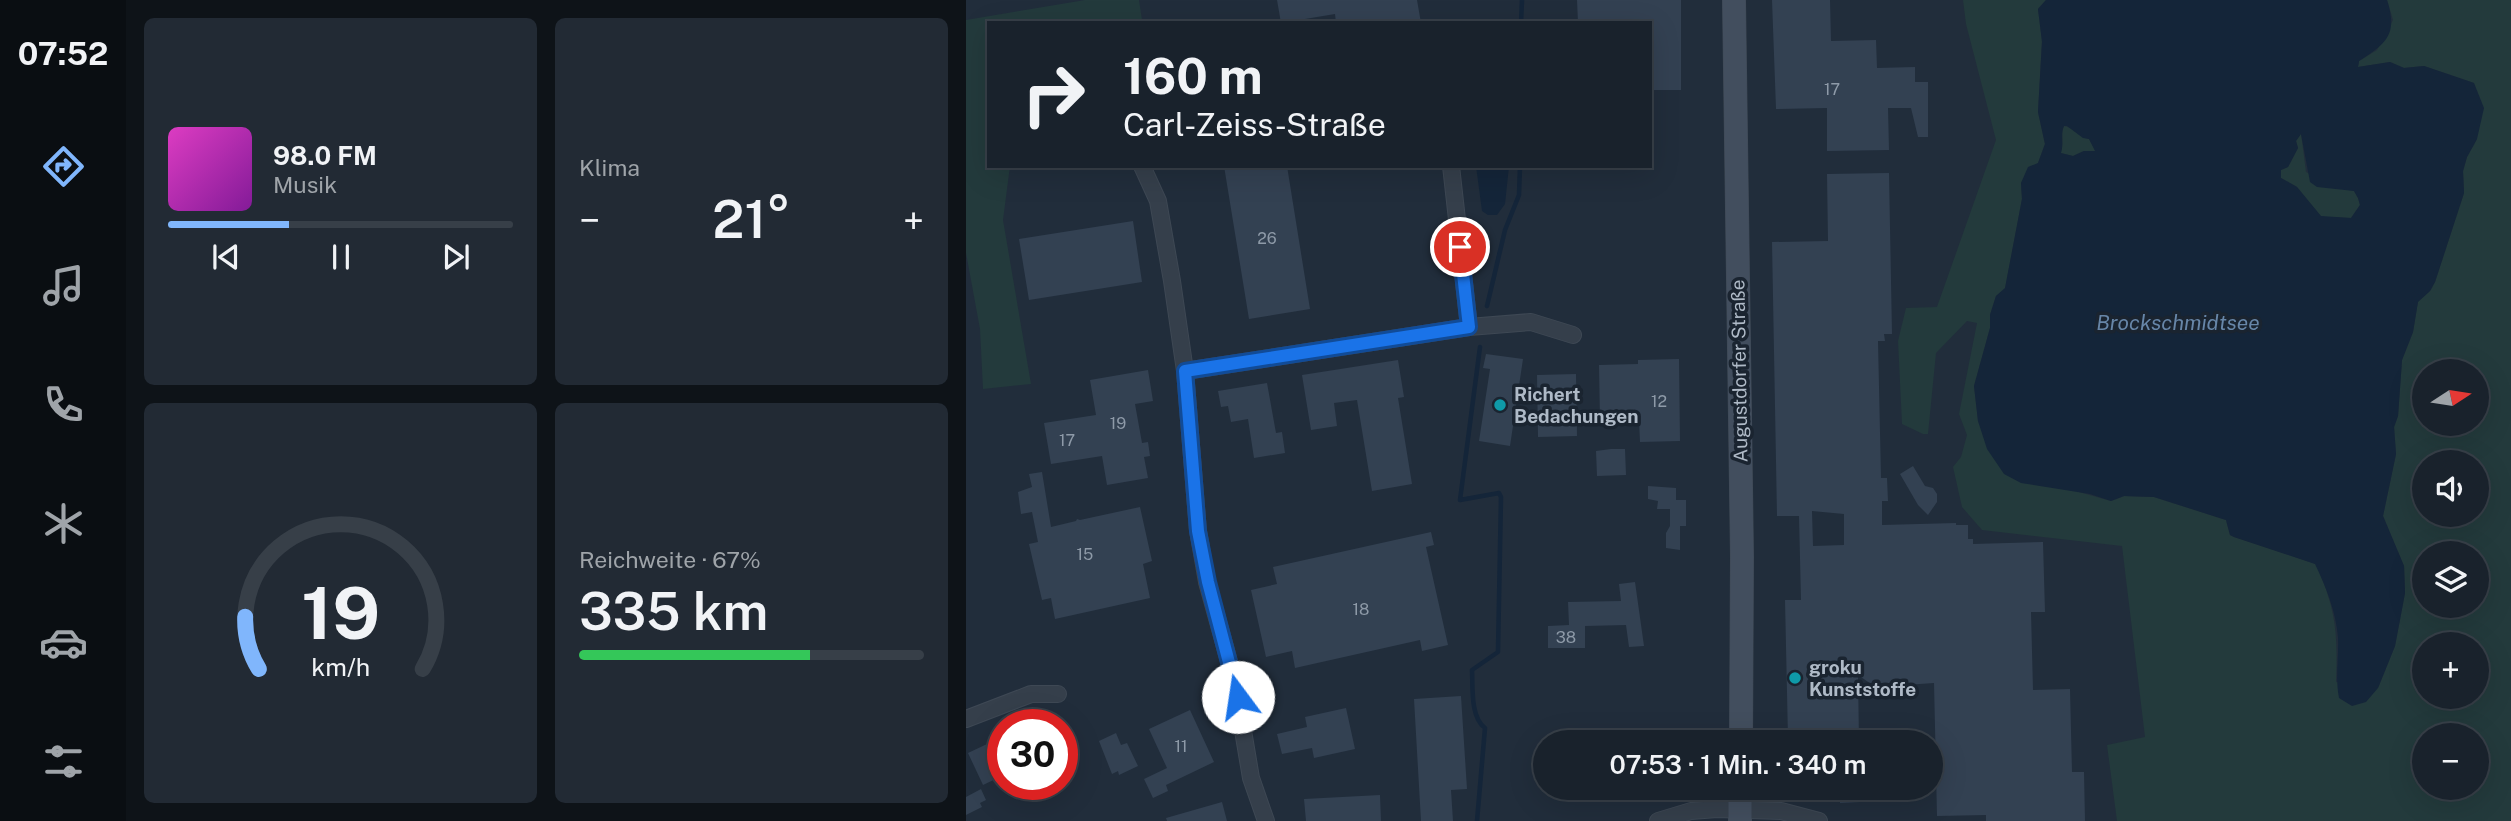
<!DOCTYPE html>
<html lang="de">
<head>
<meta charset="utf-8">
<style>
  :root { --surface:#19222c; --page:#222a34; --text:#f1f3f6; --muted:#9fa4a9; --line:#373f48; --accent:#80b6fc }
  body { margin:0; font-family:"Public Sans",sans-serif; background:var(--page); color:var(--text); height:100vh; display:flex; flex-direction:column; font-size:26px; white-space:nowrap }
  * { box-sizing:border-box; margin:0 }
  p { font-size:23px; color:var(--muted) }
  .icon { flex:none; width:38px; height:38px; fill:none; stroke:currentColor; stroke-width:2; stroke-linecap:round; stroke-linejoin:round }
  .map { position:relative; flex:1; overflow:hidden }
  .details { display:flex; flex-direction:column; gap:18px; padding:18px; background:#0e1318; width:840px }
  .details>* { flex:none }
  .top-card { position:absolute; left:21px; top:21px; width:665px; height:147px; border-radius:0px; box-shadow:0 7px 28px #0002,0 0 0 2px var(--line); background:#19222c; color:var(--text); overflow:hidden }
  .needle { width:46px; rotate:78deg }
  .fabs { position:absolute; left:1446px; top:359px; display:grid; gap:14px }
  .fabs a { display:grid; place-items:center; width:77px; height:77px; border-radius:50%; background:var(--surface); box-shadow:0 7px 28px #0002,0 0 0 2px var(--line); font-size:35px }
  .speed { position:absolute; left:21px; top:709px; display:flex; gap:14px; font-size:35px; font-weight:700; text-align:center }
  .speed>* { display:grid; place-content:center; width:91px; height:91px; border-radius:50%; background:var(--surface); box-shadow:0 7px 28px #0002,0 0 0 2px var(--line); line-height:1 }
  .speed .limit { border:10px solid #d22; background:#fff; color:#111 }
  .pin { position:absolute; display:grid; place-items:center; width:60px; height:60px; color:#fff; margin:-30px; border:4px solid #fff; border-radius:50%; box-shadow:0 2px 7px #0007 }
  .me { position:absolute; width:77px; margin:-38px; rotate:346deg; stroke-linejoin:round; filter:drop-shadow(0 0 5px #0008) }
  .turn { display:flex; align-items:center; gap:24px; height:147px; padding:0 21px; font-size:32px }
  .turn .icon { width:91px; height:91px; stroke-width:2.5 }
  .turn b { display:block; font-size:49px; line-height:60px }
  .big { font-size:52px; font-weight:600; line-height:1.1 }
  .details .card { flex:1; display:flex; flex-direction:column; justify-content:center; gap:10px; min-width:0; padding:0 24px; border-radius:10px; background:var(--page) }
  .details .dial { align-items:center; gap:0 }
  .dial svg { height:182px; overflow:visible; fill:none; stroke:var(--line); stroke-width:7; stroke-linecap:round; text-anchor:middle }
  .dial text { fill:var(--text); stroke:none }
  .song { display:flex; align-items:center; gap:21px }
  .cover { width:84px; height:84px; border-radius:10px; background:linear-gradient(135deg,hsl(310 70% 55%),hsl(290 70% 35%)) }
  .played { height:7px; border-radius:4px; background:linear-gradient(90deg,var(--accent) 35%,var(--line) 35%) }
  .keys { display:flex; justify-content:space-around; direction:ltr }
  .heat { display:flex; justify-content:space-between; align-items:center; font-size:38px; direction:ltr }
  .charge { height:10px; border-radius:5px; background:linear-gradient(90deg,#34c759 67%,var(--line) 0) }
  .details .tiles { flex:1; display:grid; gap:18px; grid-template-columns:repeat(2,1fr) }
  .trip { position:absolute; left:567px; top:730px; width:410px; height:70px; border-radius:35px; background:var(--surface); box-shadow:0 7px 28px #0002,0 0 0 2px var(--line); font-weight:600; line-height:70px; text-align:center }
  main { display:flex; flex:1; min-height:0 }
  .menu { display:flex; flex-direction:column; width:126px; justify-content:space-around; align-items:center; background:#0a0e12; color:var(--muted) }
  .menu .icon { width:49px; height:49px }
  .menu .current { color:var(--accent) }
  .menu b { font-size:32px; color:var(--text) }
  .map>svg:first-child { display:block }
</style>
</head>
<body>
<main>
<nav class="menu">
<b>07:52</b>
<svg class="icon current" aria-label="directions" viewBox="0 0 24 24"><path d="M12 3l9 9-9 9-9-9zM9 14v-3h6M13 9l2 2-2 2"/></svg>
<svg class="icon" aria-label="music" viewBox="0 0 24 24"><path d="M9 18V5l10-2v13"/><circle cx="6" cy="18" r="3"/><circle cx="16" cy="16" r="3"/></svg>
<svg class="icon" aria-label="phone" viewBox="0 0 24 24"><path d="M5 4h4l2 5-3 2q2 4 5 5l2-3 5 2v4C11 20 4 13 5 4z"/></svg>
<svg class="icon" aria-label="climate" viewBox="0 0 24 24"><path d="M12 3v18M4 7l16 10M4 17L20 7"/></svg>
<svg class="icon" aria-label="car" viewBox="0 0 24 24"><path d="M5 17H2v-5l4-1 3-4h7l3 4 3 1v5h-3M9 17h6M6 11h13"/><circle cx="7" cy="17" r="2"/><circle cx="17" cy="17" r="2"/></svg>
<svg class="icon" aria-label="filters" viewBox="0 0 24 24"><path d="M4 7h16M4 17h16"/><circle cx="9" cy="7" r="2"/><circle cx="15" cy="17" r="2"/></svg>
</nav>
<section class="details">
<div class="tiles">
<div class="card">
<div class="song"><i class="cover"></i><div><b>98.0 FM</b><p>Musik</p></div></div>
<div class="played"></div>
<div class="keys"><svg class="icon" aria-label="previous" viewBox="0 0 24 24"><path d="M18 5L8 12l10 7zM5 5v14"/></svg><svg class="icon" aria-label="pause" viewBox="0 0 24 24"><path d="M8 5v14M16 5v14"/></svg><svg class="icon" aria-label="next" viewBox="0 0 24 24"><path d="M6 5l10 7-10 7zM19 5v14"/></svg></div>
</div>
<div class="card"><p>Klima</p>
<div class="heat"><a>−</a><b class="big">21°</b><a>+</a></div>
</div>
<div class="card dial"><svg viewBox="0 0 100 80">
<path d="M14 69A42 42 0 1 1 86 69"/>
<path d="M14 69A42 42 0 0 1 8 46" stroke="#80b6fc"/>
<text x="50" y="56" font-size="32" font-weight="700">19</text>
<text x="50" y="72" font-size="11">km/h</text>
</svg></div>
<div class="card"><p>Reichweite · 67%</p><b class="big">335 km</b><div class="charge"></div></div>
</div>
</section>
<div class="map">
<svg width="1545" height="821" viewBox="0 0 1545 821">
  <rect width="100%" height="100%" fill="#212d3b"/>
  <!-- green -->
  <path fill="#233a3c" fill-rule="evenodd" d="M 119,0 L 173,0 L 176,20 L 159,23 L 23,23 L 23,166 L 44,166 L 37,220 L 65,384 L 17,389 L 14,329 L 0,253 L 0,20 Z
    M 997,0 L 1080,0 L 1072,9 L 1076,40 L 1072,112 L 1079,144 L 1072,163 L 1055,183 L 1056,199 L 1039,289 L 1030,296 L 1024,315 L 1024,328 L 1008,386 L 1012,421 L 1016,430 L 1113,492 L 1145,501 L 1158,496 L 1188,497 L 1260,520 L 1264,535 L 1268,537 L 1350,564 C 1370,610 1372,632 1370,682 L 1412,688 L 1429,646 L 1439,593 L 1438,566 L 1417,516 L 1430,454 L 1428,427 L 1432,416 L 1436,360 L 1447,332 L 1452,301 L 1464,291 L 1469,282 L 1498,193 L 1497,171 L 1501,157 L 1511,139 L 1508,83 L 1458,66 L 1438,68 L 1424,62 L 1392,67 L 1393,61 L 1411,50 L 1427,20 L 1421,0 L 1545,0 L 1545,821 L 1151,821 L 1141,745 L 1179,737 L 1156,546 L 1016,530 L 996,507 L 987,467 L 995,457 L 1001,435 L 993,414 L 1011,323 L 1001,321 L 970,353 L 962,434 L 957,434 L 936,424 L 932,341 L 940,308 L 971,307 L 1030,140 L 1000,24 ZM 1458,371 L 1510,371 L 1510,424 L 1458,424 ZM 1458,462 L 1510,462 L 1510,514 L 1458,514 ZM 1458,553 L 1510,553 L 1510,606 L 1458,606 ZM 1458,644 L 1510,644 L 1510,696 L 1458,696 ZM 1458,735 L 1510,735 L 1510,788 L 1458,788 Z
    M 1098,126 C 1107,127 1113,137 1123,139 L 1130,151 L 1118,151 L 1107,156 L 1094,153 C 1099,144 1094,134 1098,126 Z
    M 1335,133 L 1340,172 L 1372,188 L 1388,191 L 1392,198 L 1394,205 L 1385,218 L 1355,217 L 1331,187 L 1315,178 L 1315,170 L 1322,167 L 1332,148 L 1330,141 Z"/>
  <!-- water -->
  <path fill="#142539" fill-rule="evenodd" d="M 1080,0 L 1421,0 C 1432,34 1421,43 1393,61 L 1392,67 L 1424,62 L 1438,68 L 1458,66 L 1508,83 L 1518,108 L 1511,139 L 1501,157 L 1497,171 L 1498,193 L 1469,282 L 1464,291 L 1452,302 L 1447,332 L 1436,360 L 1432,416 L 1428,427 L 1430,454 L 1417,516 L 1438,566 L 1439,593 L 1429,646 L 1412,688 L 1400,702 L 1386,706 L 1373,698 C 1369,677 1373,658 1372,637 C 1370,612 1360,587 1349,564 L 1268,537 L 1264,535 L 1260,520 L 1188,497 L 1158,496 L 1145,501 L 1124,494 L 1055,483 L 1038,474 L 1021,449 L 1012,421 L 1008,386 L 1024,328 L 1024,315 L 1030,296 L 1039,288 L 1056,199 L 1055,183 L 1062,167 L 1072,163 L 1079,144 L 1072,112 L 1076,42 L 1072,9 ZM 1098,126 L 1101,126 L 1117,138 L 1123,139 L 1129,151 L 1118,151 L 1107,156 L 1095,153 C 1098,144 1094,134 1098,126 ZM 1335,134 L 1344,182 L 1351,187 L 1388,191 L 1392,198 L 1394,205 L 1385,218 L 1355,216 L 1331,187 L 1315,178 L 1315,170 L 1322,167 L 1332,148 L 1330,141 Z
    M 510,166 L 543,166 L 539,204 L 531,215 L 522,215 L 516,211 Z"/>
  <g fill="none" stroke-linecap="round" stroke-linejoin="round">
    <!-- stream -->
    <path stroke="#142539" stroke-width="4.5" d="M 555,23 L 556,0
      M 521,306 L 539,230 L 553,195 L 554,166
      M 511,821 L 519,728 C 504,717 507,687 506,670 L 532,652 L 535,497 L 533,493 L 494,500 L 514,347"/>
  </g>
  <!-- building -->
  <path fill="#334152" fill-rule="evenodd" d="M 311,0 L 451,0 L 455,23 L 370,23 L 369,14 L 315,23 Z
    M 611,0 L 715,0 L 715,90 L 684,90 L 684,23 L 612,23 Z
    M 806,0 L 864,0 L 865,41 L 910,40 L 911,68 L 949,67 L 949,82 L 962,82 L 962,137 L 952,137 L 945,108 L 922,108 L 923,150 L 861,151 L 861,108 L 810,109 Z
    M 258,166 L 321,166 L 344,309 L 283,319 Z
    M 923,173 L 926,334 L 918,334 L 919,341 L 912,341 L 915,478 L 921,478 L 922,501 L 916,501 L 916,525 L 990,523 L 990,525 L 1002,525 L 1002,539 L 1007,539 L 1007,544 L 1077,542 L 1079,612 L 1065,612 L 1067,690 L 1104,689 L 1106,772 L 1118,772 L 1119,821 L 1020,821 L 1020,815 L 971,816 L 968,683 L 925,686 L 922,683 L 908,686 L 892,675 L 893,742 L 824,742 L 824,739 L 822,739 L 819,600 L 835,600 L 833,516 L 811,516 L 806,242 L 862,241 L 861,174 ZM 846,511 L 878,514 L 878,545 L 847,546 Z
    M 167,221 L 176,282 L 63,300 L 53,239 Z
    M 520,354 L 557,359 L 544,446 L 513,441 L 524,369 L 517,368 Z
    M 713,359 L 714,441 L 674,442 L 673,420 L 634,421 L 633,365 L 672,364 L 672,360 Z
    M 432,360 L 438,397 L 432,398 L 446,484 L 406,491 L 391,400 L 368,403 L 371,426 L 345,430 L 336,375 Z
    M 182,370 L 187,401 L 169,404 L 176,443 L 182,442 L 184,456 L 178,457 L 182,478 L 141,485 L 136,456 L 85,464 L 78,423 L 130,415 L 124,380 Z
    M 610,374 L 611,436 L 572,437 L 571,375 Z
    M 301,383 L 310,433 L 316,432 L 319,453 L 288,458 L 282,419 L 265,422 L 262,406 L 255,407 L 252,391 Z
    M 645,449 L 659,449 L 660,475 L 631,476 L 630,451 Z
    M 947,466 L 959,486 L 967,488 L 971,494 L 971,502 L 962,515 L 952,505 L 934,474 Z
    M 76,472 L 85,527 L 110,521 L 111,519 L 114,520 L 174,507 L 186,561 L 177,564 L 184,598 L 89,619 L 85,598 L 76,600 L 63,544 L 72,542 L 66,512 L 55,514 L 52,492 L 66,487 L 63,474 Z
    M 682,486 L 710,488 L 710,500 L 720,500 L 720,526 L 714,526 L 714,550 L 700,548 L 700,533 L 704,526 L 704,509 L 691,509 L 692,501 L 682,499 Z
    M 465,532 L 468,545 L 460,547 L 482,645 L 456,651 L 454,640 L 329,668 L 326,651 L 300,657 L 285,590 L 311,584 L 307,567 Z
    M 669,582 L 678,646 L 663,647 L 660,625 L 619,626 L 619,648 L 582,648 L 582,626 L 603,625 L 602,602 L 655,601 L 653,584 Z
    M 495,696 L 501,789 L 485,790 L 487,821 L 455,821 L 448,699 Z
    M 380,708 L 389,749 L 348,758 L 346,748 L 316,754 L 311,734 L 341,727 L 339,717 Z
    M 224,710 L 248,762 L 200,785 L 202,791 L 187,798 L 178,779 L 201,768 L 183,729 Z
    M 150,733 L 155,745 L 161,743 L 172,766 L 153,775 L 152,771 L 146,774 L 133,741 Z
    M 21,744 L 36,776 L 17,785 L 2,753 Z
    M 873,788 L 894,788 L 894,802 L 874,803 Z
    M 15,789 L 20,800 L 14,803 L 16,807 L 0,815 L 0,797 Z
    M 414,795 L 415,821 L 340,821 L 338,799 Z
    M 256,802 L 261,821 L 201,821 L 200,818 Z"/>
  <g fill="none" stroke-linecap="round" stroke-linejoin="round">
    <!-- minor casing -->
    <g stroke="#3e4854" stroke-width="18">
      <path id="minor" d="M 176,166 L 192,201 L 206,281 L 219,371 L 232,531 L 241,582 L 269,683 L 285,778 L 300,821
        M 485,166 L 503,327
        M 219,371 L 503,327 L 565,322 L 607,335
        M 0,719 L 65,694 L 92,694
        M 692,821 L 725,811 L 751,809 L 815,811 L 853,821"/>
    </g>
    <!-- secondary casing -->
    <g stroke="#3e4854" stroke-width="24">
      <path id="secondary" d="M 768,0 L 776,557 L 775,742
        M 774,821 L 774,788"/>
    </g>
    <!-- minor -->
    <use href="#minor" stroke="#353f4b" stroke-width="16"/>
    <!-- secondary -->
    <use href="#secondary" stroke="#424e5e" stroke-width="23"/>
  </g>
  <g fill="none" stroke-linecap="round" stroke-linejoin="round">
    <!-- route casing -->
    <g stroke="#114b97" stroke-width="18">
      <path id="route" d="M 272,697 L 242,582 L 232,531 L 219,371 L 503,327 L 494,247"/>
    </g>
    <!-- route -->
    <use href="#route" stroke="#1a73e8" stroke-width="12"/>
  </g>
  <!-- markers -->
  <g fill="#0f9aa8" stroke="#1a2430" stroke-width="2.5">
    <circle cx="534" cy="405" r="7"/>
    <circle cx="829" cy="678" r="7"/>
  </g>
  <g text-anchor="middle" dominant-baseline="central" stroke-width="7" stroke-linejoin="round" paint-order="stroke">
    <!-- number labels -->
    <g font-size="16" fill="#8e9aa8">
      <text x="866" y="89">17</text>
      <text x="301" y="238">26</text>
      <text x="693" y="401">12</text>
      <text x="152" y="423">19</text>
      <text x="101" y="440">17</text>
      <text x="119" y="554">15</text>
      <text x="395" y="609">18</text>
      <text x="600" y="637">38</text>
      <text x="215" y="746">11</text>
    </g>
    <!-- street labels -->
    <g font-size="19" fill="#afbac7" stroke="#1a2430">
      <text transform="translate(773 371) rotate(-91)">Augustdorfer Straße</text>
    </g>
    <!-- poi labels -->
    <g font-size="19" font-weight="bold" fill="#afbac7" stroke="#1a2430" text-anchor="start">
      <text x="548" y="394">Richert<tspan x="548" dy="22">Bedachungen</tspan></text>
      <text x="843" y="667">groku<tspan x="843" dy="22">Kunststoffe</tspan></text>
    </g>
    <!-- water labels -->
    <g font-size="21" font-style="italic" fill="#6786a8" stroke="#1a2430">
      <text x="1212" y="322">Brockschmidtsee</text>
    </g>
  </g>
</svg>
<div class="fabs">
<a><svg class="needle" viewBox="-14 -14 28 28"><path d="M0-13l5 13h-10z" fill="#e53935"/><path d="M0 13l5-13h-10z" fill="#9fa4a9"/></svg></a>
<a><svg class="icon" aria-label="sound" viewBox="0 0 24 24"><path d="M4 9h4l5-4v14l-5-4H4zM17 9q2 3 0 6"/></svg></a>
<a><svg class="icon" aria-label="layers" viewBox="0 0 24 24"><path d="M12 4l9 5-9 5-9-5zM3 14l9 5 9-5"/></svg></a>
<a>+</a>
<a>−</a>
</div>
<div class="speed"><div class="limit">30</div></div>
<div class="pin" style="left:494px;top:247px;background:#d93025"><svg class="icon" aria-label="arrive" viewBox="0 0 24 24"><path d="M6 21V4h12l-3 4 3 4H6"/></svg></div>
<svg class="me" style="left:272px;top:697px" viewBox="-20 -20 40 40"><circle r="19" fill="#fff"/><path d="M0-13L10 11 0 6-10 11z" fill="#1a73e8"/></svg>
<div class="trip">07:53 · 1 Min. · 340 m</div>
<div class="top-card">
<div class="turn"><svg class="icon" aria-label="right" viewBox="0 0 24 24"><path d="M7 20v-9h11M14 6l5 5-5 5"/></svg><div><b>160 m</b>Carl-Zeiss-Straße</div></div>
</div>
</div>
</main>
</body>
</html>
